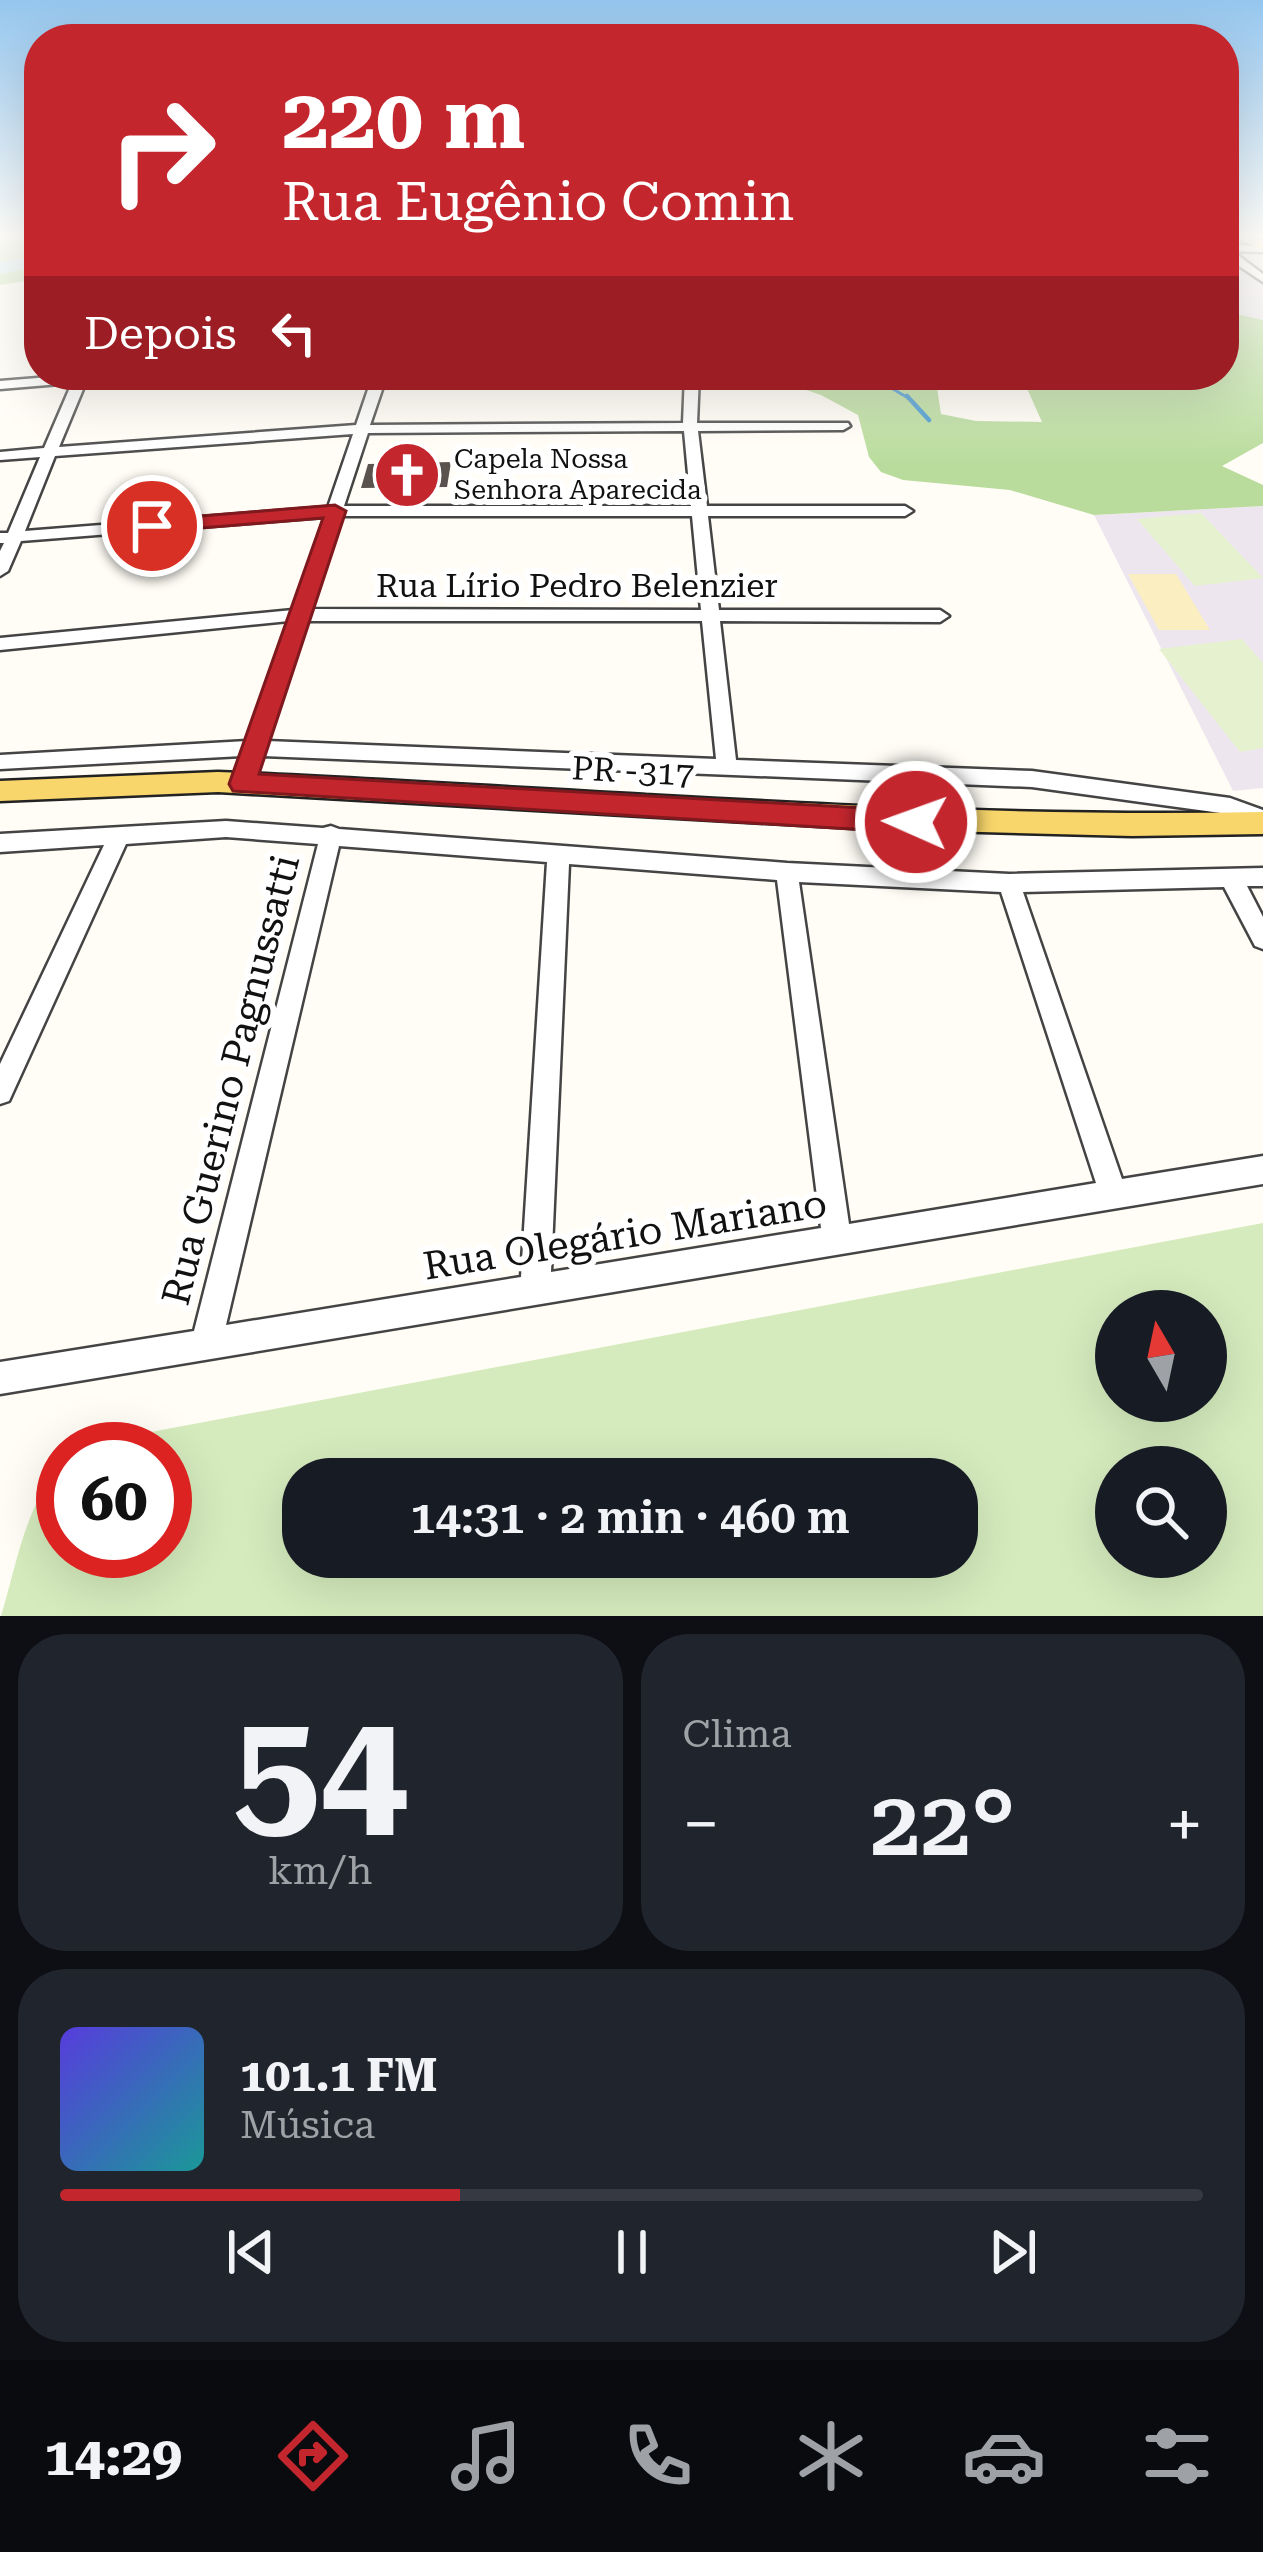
<!DOCTYPE html>
<html lang="pt">
<head>
<meta charset="utf-8">
<style>
  :root { --surface:#171b24; --page:#20242c; --text:#f1f3f6; --muted:#9ea1a6; --line:#363941; --accent:#c4262e }
  body { margin:0; font-family:"Roboto Serif",serif; background:var(--page); color:var(--text); height:100vh; display:flex; flex-direction:column; font-size:45px; white-space:nowrap }
  * { box-sizing:border-box; margin:0 }
  p { font-size:39px; color:var(--muted) }
  .icon { flex:none; width:66px; height:66px; fill:none; stroke:currentColor; stroke-width:2; stroke-linecap:round; stroke-linejoin:round }
  .map { position:relative; height:1616px; overflow:hidden }
  .details { display:flex; flex-direction:column; gap:18px; padding:18px; background:#0d0f14; flex:1 }
  .details>* { flex:none }
  .hud { position:absolute; left:24px; top:24px; width:1215px; height:366px; border-radius:48px; box-shadow:0 12px 48px #0002; background:#c4262e; color:#fff; overflow:hidden }
  .needle { width:78px; rotate:351deg }
  .buttons { position:absolute; left:1095px; top:1290px; display:grid; gap:24px }
  .buttons a { display:grid; place-items:center; width:132px; height:132px; border-radius:50%; background:var(--surface); box-shadow:0 12px 48px #0002; font-size:60px }
  .speed { position:absolute; left:36px; top:1422px; display:flex; gap:24px; font-size:60px; font-weight:700; text-align:center }
  .speed>* { display:grid; place-content:center; width:156px; height:156px; border-radius:50%; background:var(--surface); box-shadow:0 12px 48px #0002; line-height:1 }
  .speed .limit { border:18px solid #d22; background:#fff; color:#111 }
  .pin { position:absolute; display:grid; place-items:center; width:102px; height:102px; color:#fff; margin:-51px; border:6px solid #fff; border-radius:50%; box-shadow:0 3px 12px #0007 }
  .me { position:absolute; width:132px; margin:-66px; rotate:272deg; stroke-linejoin:round; filter:drop-shadow(0 0 9px #0008) }
  .turn { display:flex; align-items:center; gap:42px; height:252px; padding:0 60px; font-size:54px }
  .turn .icon { width:156px; height:156px; stroke-width:2.5 }
  .turn b { display:block; font-size:84px; line-height:102px }
  .then { display:flex; align-items:center; height:114px; padding:0 60px; background:#0003; gap:24px; font-size:45px }
  .big { font-size:90px; font-weight:600; line-height:1.1 }
  .details .card { flex:1; display:flex; flex-direction:column; justify-content:center; gap:18px; min-width:0; padding:0 42px; border-radius:48px; background:var(--page) }
  .details .dial { align-items:center; gap:0 }
  .dial b { font-size:156px; line-height:1 }
  .song { display:flex; align-items:center; gap:36px }
  .cover { width:144px; height:144px; border-radius:18px; background:linear-gradient(135deg,hsl(250 70% 55%),hsl(180 70% 35%)) }
  .played { height:12px; border-radius:6px; background:linear-gradient(90deg,var(--accent) 35%,var(--line) 35%) }
  .keys { display:flex; justify-content:space-around; direction:ltr }
  .heat { display:flex; justify-content:space-between; align-items:center; font-size:66px; direction:ltr }
  .details .tiles { flex:1; display:grid; gap:18px; grid-template-columns:1fr 1fr }
  .card:last-child { grid-column:span 2 }
  .trip { position:absolute; left:282px; top:1458px; width:696px; height:120px; border-radius:48px; background:var(--surface); box-shadow:0 12px 48px #0002; font-weight:600; line-height:120px; text-align:center }
  .dock { display:flex; height:192px; justify-content:space-around; align-items:center; background:#090b0e; color:var(--muted) }
  .dock .icon { width:84px; height:84px }
  .dock .active { color:var(--accent) }
  .dock b { font-size:54px; color:var(--text) }
  .map>svg:first-child { display:block }
</style>
</head>
<body>
<div class="map">
<svg width="1263" height="1616" viewBox="0 0 1263 1616">
  <rect width="100%" height="100%" fill="#fffdf5"/>
  <!-- industrial -->
  <path fill="#eee6ef" d="M 1224,238 L 1241,238 L 1263,250 L 1263,320 L 1224,311 Z
    M 1263,506 L 1263,788 L 1233,791 L 1094,515 Z"/>
  <!-- green -->
  <path fill="#d5ebbd" fill-rule="evenodd" d="M 1263,1223 L 1263,1616 L 1,1616 C 16,1567 26,1501 63,1464 L 63,1551 L 165,1551 L 165,1449 L 78,1449 L 82,1445 ZM 1116,1311 L 1206,1311 L 1206,1401 L 1116,1401 ZM 1116,1467 L 1206,1467 L 1206,1557 L 1116,1557 ZM 303,1479 L 957,1479 L 957,1557 L 303,1557 Z"/>
  <!-- forest -->
  <path fill="#b9dc9c" d="M 0,238 L 39,238 L 39,279 L 0,285 Z
    M 1224,311 L 1263,320 L 1263,443 L 1222,466 L 1263,485 L 1263,506 L 1094,515 L 1010,490 L 903,480 L 881,472 L 869,457 L 858,415 L 821,395 L 763,375 L 935,375 L 941,414 L 976,421 L 1042,422 L 1021,375 L 1224,375 Z"/>
  <!-- sand -->
  <path fill="#fbeec1" d="M 1128,574 L 1176,574 L 1210,630 L 1159,630 Z"/>
  <!-- pitch -->
  <path fill="#e6f2cf" d="M 1201,513 L 1263,578 L 1195,586 L 1137,519 Z
    M 1242,639 L 1263,663 L 1263,748 L 1240,752 L 1159,649 Z"/>
  <g fill="none" stroke-linecap="round" stroke-linejoin="round">
    <!-- stream-far1 -->
    <path stroke="#3f96cf" stroke-width="3" d="M 869,375 L 910,399"/>
    <!-- stream -->
    <path stroke="#3f96cf" stroke-width="4.5" d="M 907,396 L 929,420"/>
    <!-- river -->
    <path fill="#b9e0f7" fill-rule="evenodd" d="M 39,255 L 39,267 L 0,274 L 0,262 Z"/>
  </g>
  <!-- building -->
  <path fill="#5a524d" d="M 451,462 L 447,487 L 361,488 L 368,464 Z"/>
  <g fill="none" stroke-linecap="round" stroke-linejoin="round">
    <!-- minor casing -->
    <g stroke="#444" stroke-width="5">
      <path id="minor" d="M 1224,245 L 1263,246 L 1263,252 L 1232,251 L 1263,274 L 1263,282 L 1224,256 Z
        M 75,375 L 136,375 L 129,379 L 86,382 L 59,447 L 356,425 L 373,375 L 387,375 L 370,425 L 683,423 L 685,375 L 699,375 L 697,423 L 848,423 L 850,426 L 843,430 L 698,431 L 707,506 L 905,506 L 913,511 L 905,516 L 708,516 L 719,610 L 940,610 L 949,616 L 940,622 L 720,621 L 736,760 L 1032,771 L 1230,798 L 1263,810 L 1263,826 L 1228,814 L 1032,787 L 263,756 L 253,784 L 243,792 L 233,784 L 242,756 L 0,769 L 0,755 L 247,741 L 289,621 L 0,650 L 0,638 L 293,610 L 325,517 L 21,541 L 8,571 L 0,576 L 0,551 L 4,543 L 0,543 L 0,533 L 8,533 L 40,457 L 0,460 L 0,452 L 44,448 L 72,383 L 0,389 L 0,381 ZM 684,431 L 691,506 L 344,506 L 368,433 ZM 353,434 L 328,507 L 25,531 L 55,456 ZM 341,516 L 692,516 L 701,610 L 310,609 ZM 307,621 L 702,621 L 716,759 L 267,741 Z
        M 226,821 L 323,828 L 331,826 L 339,829 L 787,863 L 1009,874 L 1263,868 L 1263,886 L 1247,886 L 1263,917 L 1263,949 L 1255,946 L 1224,887 L 1023,892 L 1122,1179 L 1263,1156 L 1263,1184 L 0,1394 L 0,1362 L 194,1331 L 318,844 L 226,837 L 126,844 L 9,1101 L 0,1104 L 0,1064 L 104,845 L 0,852 L 0,834 ZM 339,846 L 547,862 L 521,1277 L 226,1325 ZM 569,864 L 777,880 L 821,1228 L 551,1272 ZM 799,882 L 1001,892 L 1096,1183 L 849,1224 Z"/>
    </g>
    <!-- major casing -->
    <g stroke="#222" stroke-width="5">
      <path id="major" d="M 1241,238 L 1263,240 L 1263,250 L 1243,241 Z
        M 218,772 C 567,787 914,819 1263,812 L 1263,834 L 1132,836 L 871,829 L 218,792 L 0,801 L 0,781 Z"/>
    </g>
    <!-- minor -->
    <use href="#minor" fill="#fff" fill-rule="evenodd"/>
    <!-- major -->
    <use href="#major" fill="#f9d66b" fill-rule="evenodd"/>
  </g>
  <!-- sky -->
  <linearGradient id="sky" x2="0" y2="1"><stop stop-color="#95c6ee"/><stop offset="0.51" stop-color="#fffefa"/><stop offset="1" stop-color="#fffefa" stop-opacity="0"/></linearGradient>
  <rect width="1263" height="464" fill="url(#sky)"/>
  <!-- route -->
  <path fill="#c4262e" stroke="#7f191e" stroke-width="3" d="M 335,505 L 346,511 L 259,774 L 916,811 L 925,814 L 929,822 L 925,830 L 916,833 L 233,791 L 229,784 L 323,518 L 152,532 L 141,526 L 152,520 Z"/>
  <!-- icons -->
  <defs>
    <g id="church-disc" transform="scale(3.45)"><circle r="9.5" fill="#c4262e" stroke="#fff"/><path d="M-1.2-6h2.4v3.5h3.3v2.4h-3.3V6h-2.4V-.1h-3.3v-2.4h3.3Z" fill="#fff"/></g>
  </defs>
  <g fill-rule="evenodd">
    <use href="#church-disc" x="407" y="475"/>
  </g>
  <g text-anchor="middle" dominant-baseline="central" stroke-width="12" stroke-linejoin="round" paint-order="stroke">
    <!-- far-poi labels -->
    <g font-size="27" fill="#111" stroke="#fff" text-anchor="start">
      <text x="454" y="459">Capela Nossa<tspan x="454" dy="31">Senhora Aparecida</tspan></text>
    </g>
    <!-- street labels -->
    <g font-size="33" fill="#111" stroke="#fff">
      <text x="577" y="585">Rua Lírio Pedro Belenzier</text>
      <text transform="translate(633 771) rotate(3)">PR -317</text>
    </g>
    <!-- near-street labels -->
    <g font-size="39" fill="#111" stroke="#fff">
      <text transform="translate(231 1080) rotate(-76)">Rua Guerino Pagnussatti</text>
      <text transform="translate(625 1235) rotate(-9)">Rua Olegário Mariano</text>
    </g>
  </g>
</svg>
<div class="buttons">
<a><svg class="needle" viewBox="-14 -14 28 28"><path d="M0-13l5 13h-10z" fill="#e53935"/><path d="M0 13l5-13h-10z" fill="#9ea1a6"/></svg></a>
<a><svg class="icon" aria-label="search" viewBox="0 0 24 24"><circle cx="10" cy="10" r="6"/><path d="M15 15l6 6"/></svg></a>
</div>
<div class="speed"><div class="limit">60</div></div>
<div class="pin" style="left:152px;top:526px;background:#d93025"><svg class="icon" aria-label="arrive" viewBox="0 0 24 24"><path d="M6 21V4h12l-3 4 3 4H6"/></svg></div>
<svg class="me" style="left:916px;top:822px" viewBox="-20 -20 40 40"><circle r="17" fill="#c4262e" stroke="#fff" stroke-width="3"/><path d="M0-11L8 9 0 5-8 9z" fill="#fff"/></svg>
<div class="trip">14:31 · 2 min · 460 m</div>
<div class="hud">
<div class="turn"><svg class="icon" aria-label="right" viewBox="0 0 24 24"><path d="M7 20v-9h11M14 6l5 5-5 5"/></svg><div><b>220 m</b>Rua Eugênio Comin</div></div>
<div class="then">Depois<svg class="icon" aria-label="left" viewBox="0 0 24 24"><path d="M17 20v-9H6M10 6l-5 5 5 5"/></svg></div>
</div>
</div>
<section class="details">
<div class="tiles">
<div class="card dial"><b>54</b><p>km/h</p></div>
<div class="card"><p>Clima</p>
<div class="heat"><a>−</a><b class="big">22°</b><a>+</a></div>
</div>
<div class="card">
<div class="song"><i class="cover"></i><div><b>101.1 FM</b><p>Música</p></div></div>
<div class="played"></div>
<div class="keys"><svg class="icon" aria-label="previous" viewBox="0 0 24 24"><path d="M18 5L8 12l10 7zM5 5v14"/></svg><svg class="icon" aria-label="pause" viewBox="0 0 24 24"><path d="M8 5v14M16 5v14"/></svg><svg class="icon" aria-label="next" viewBox="0 0 24 24"><path d="M6 5l10 7-10 7zM19 5v14"/></svg></div>
</div>
</div>
</section>
<nav class="dock">
<b>14:29</b>
<svg class="icon active" aria-label="directions" viewBox="0 0 24 24"><path d="M12 3l9 9-9 9-9-9zM9 14v-3h6M13 9l2 2-2 2"/></svg>
<svg class="icon" aria-label="music" viewBox="0 0 24 24"><path d="M9 18V5l10-2v13"/><circle cx="6" cy="18" r="3"/><circle cx="16" cy="16" r="3"/></svg>
<svg class="icon" aria-label="phone" viewBox="0 0 24 24"><path d="M5 4h4l2 5-3 2q2 4 5 5l2-3 5 2v4C11 20 4 13 5 4z"/></svg>
<svg class="icon" aria-label="climate" viewBox="0 0 24 24"><path d="M12 3v18M4 7l16 10M4 17L20 7"/></svg>
<svg class="icon" aria-label="car" viewBox="0 0 24 24"><path d="M5 17H2v-5l4-1 3-4h7l3 4 3 1v5h-3M9 17h6M6 11h13"/><circle cx="7" cy="17" r="2"/><circle cx="17" cy="17" r="2"/></svg>
<svg class="icon" aria-label="filters" viewBox="0 0 24 24"><path d="M4 7h16M4 17h16"/><circle cx="9" cy="7" r="2"/><circle cx="15" cy="17" r="2"/></svg>
</nav>
</body>
</html>
